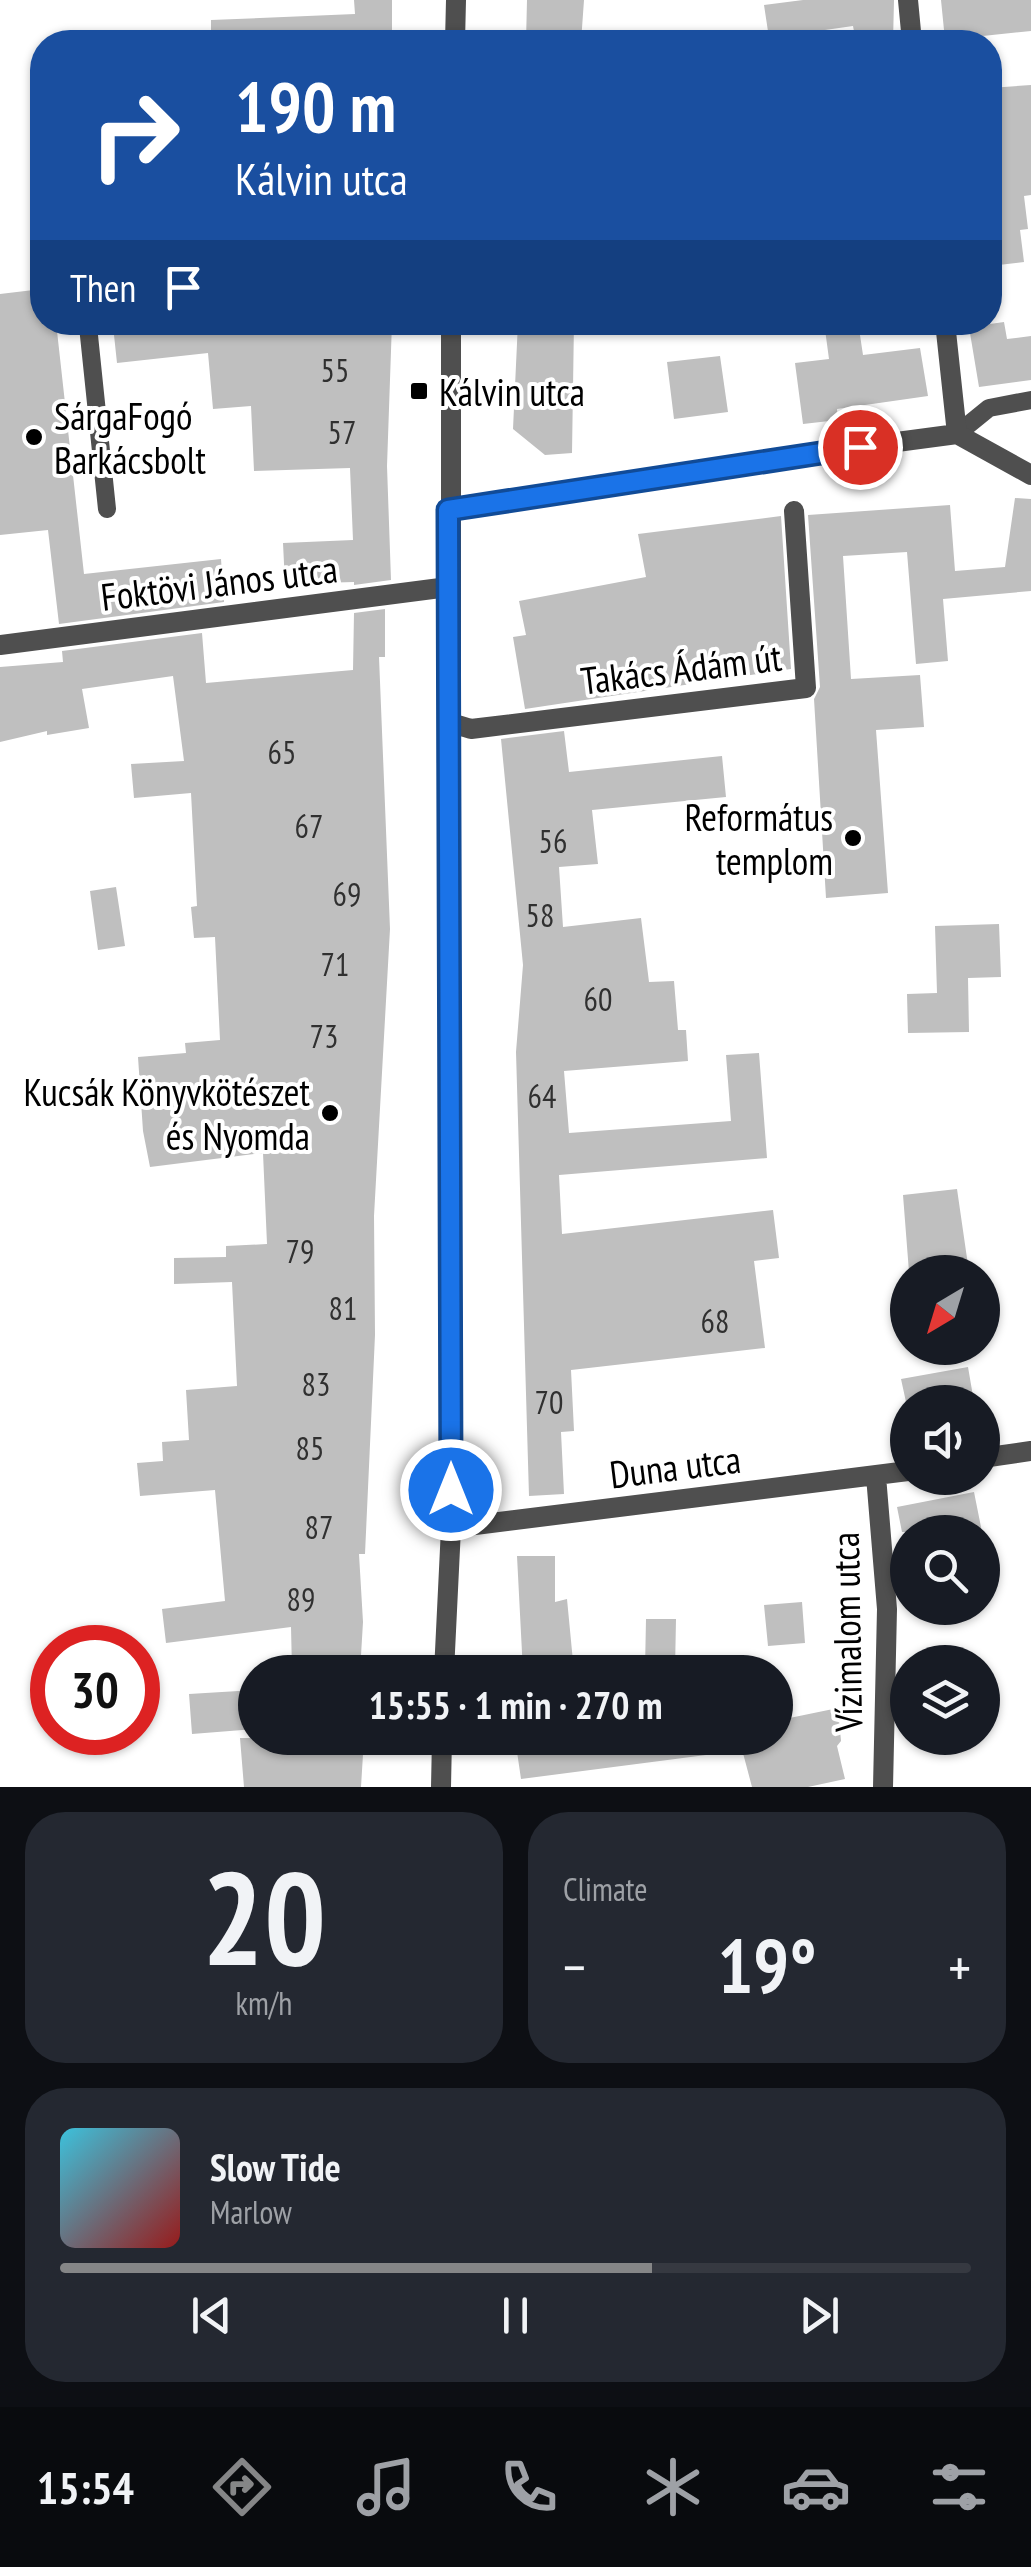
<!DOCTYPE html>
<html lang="en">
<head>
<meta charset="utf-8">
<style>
  :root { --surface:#171b24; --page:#242831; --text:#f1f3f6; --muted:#9ea1a6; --line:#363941; --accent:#858687 }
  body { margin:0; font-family:"PT Sans Narrow",sans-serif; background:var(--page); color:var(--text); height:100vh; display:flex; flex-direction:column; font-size:38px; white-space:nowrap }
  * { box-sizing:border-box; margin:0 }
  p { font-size:32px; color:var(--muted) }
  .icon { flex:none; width:55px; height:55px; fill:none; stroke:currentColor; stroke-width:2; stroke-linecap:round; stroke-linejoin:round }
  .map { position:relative; height:1787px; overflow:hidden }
  .sheet { display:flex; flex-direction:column; gap:25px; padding:25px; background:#0d0f14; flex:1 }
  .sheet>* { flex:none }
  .banner { position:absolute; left:30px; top:30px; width:972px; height:305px; border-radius:40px; box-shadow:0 2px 8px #0004; background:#1a4fa0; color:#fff; overflow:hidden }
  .needle { width:65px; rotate:218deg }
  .buttons { position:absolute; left:890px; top:1255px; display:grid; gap:20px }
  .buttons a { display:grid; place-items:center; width:110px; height:110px; border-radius:50%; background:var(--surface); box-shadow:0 2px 8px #0004; font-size:50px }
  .speed { position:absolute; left:30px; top:1625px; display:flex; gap:20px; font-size:50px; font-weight:700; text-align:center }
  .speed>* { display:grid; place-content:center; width:130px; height:130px; border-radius:50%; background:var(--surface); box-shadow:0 2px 8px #0004; line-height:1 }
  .speed .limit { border:15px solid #d22; background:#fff; color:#111 }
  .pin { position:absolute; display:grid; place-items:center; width:85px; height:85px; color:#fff; margin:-42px; border:5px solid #fff; border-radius:50%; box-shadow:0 2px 10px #0007 }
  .me { position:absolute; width:110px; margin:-55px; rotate:0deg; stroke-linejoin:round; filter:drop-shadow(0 0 8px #0008) }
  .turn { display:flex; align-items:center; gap:35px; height:210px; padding:0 40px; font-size:45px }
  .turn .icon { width:130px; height:130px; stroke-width:2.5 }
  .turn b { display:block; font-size:70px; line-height:85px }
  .then { display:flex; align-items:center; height:95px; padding:0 40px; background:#0003; gap:20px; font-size:38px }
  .big { font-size:75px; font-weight:700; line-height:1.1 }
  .sheet .widget { flex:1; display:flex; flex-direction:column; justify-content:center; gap:15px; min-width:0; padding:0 35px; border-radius:40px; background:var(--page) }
  .sheet .dial { align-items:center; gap:0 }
  .dial b { font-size:130px; line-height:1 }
  .song { display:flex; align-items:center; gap:30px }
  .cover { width:120px; height:120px; border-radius:15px; background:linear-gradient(135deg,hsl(190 70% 55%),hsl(0 70% 35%)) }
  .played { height:10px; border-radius:5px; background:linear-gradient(90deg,var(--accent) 65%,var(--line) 65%) }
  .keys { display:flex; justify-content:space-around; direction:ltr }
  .heat { display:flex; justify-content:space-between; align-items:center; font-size:55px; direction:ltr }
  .sheet .tiles { flex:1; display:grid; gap:25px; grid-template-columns:1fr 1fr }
  .widget:last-child { grid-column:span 2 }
  .trip { position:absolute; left:238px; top:1655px; width:555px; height:100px; border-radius:50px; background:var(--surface); box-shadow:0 2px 8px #0004; font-weight:700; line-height:100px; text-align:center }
  .tab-bar { display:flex; height:160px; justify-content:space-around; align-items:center; background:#090b0e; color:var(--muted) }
  .tab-bar .icon { width:70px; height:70px }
  .tab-bar .on { color:var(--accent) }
  .tab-bar b { font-size:45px; color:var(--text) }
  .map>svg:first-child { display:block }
</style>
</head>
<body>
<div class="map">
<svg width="1031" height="1787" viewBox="0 0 1031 1787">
  <rect width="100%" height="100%" fill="#fff"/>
  <!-- building -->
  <path fill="#bfbfbf" d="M 354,0 L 392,0 L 392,42 L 211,42 L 211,20 L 355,14 Z
    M 527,0 L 584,0 L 581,42 L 526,42 Z
    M 803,0 L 894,0 L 893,42 L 856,42 L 853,26 L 769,38 L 764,5 Z
    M 941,0 L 1031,0 L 1031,31 L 945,40 Z
    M 1031,85 L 1031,195 L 1024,196 L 1028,229 L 1020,230 L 1024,262 L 990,266 L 990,88 Z
    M 42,289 L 42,322 L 56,322 L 84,574 L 221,559 L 224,602 L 59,624 L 48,530 L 0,535 L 0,294 Z
    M 129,322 L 392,322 L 387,466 L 391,580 L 354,585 L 354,582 L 285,584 L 283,543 L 353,540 L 350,468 L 254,471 L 251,406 L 213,409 L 208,353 L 117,363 L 114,335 L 125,331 Z
    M 518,322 L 574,322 L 572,453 L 545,455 L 513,429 Z
    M 824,322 L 858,322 L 863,355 L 920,348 L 928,396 L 837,409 L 838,420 L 803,424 L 795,363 L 829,359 Z
    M 1004,322 L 1007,339 L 1031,336 L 1031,380 L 979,387 L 969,327 Z
    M 720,356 L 728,412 L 674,419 L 667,362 Z
    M 1015,498 L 1031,499 L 1031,591 L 943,599 L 948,661 L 916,664 L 907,552 L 843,556 L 851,679 L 920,675 L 924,727 L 876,730 L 888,893 L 826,898 L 814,699 L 820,687 L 808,515 L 950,505 L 955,571 L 1005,567 Z
    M 781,516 L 791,669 L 525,709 L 513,637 L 526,635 L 519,601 L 646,577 L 638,534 Z
    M 385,609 L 385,657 L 379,657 L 390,929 L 374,1216 L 375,1335 L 365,1554 L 359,1554 L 363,1622 L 360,1672 L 325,1672 L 292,1670 L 291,1627 L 166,1643 L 162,1609 L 225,1601 L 215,1490 L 140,1496 L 137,1463 L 163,1461 L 162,1442 L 189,1440 L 186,1390 L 237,1386 L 232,1282 L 174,1284 L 174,1258 L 226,1257 L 226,1246 L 267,1244 L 263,1153 L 150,1167 L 143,1131 L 138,1057 L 186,1053 L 185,1043 L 220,1040 L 215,937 L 194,938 L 191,907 L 197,906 L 191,793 L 134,798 L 131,764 L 184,761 L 173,676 L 82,689 L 89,728 L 47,735 L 47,731 L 0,742 L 0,667 L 63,662 L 62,651 L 202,633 L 206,683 L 353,670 L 354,613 Z
    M 564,731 L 569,772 L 722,756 L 726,797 L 592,810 L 598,864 L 559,867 L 563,927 L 641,918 L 649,982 L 674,981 L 678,1030 L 686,1030 L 688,1061 L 564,1071 L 569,1133 L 731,1121 L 726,1055 L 759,1053 L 767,1158 L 559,1175 L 562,1234 L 773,1210 L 779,1258 L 754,1261 L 765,1348 L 571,1370 L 574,1431 L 561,1432 L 564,1494 L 529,1496 L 516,1052 L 523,965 L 501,739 Z
    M 116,887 L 125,946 L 98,950 L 90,891 Z
    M 999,924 L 1001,977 L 968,978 L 969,1032 L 908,1033 L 907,994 L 937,993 L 935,926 Z
    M 957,1189 L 969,1272 L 909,1272 L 903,1195 Z
    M 968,1367 L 974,1402 L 906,1402 L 901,1379 Z
    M 974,1492 L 982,1532 L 902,1532 L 897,1507 Z
    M 517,1556 L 555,1556 L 555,1602 L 567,1599 L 574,1672 L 523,1672 Z
    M 802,1602 L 805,1643 L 768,1646 L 764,1605 Z
    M 646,1619 L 676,1619 L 675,1670 L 645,1669 Z
    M 255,1690 L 255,1729 L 192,1734 L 189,1694 Z
    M 838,1708 L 841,1741 L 837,1746 L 845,1779 L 808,1787 L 752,1787 L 739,1738 L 775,1738 L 775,1721 Z
    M 240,1738 L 364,1738 L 361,1787 L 244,1787 Z
    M 515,1738 L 704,1738 L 706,1755 L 521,1779 Z"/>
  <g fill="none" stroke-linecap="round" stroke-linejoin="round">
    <!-- lane -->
    <path stroke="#4f4f4f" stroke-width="18" d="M 957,434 L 989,408 L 1031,400
      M 107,509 L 88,326 L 117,322"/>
    <!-- street -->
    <path stroke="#4f4f4f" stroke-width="20" d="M 908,0 L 912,42
      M 455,42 L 456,0
      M 945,322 L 957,434
      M 448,510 L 784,457 L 957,434 L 1031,475
      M 0,645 L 448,587
      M 448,722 L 471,729 L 806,688 L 794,511
      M 982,1458 L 1031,1451
      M 876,1476 L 887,1609 L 883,1787
      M 451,1528 L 908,1471
      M 444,1672 L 451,1528 L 451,322
      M 441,1787 L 442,1738"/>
  </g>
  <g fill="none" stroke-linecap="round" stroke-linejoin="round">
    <!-- route casing -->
    <g stroke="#114b97" stroke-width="25">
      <path id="route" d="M 451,1490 L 448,510 L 860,447"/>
    </g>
    <!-- route -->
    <use href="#route" stroke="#1a73e8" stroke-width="18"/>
  </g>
  <!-- markers -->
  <g fill="#000" stroke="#fff" stroke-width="4">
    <rect x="409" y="381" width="20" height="20" rx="5"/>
    <circle cx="34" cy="437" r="10"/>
    <circle cx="853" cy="838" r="10"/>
    <circle cx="330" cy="1113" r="10"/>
  </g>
  <g text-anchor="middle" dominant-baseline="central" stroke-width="8" stroke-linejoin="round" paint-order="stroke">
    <!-- number labels -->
    <g font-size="32" fill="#303030">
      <text x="335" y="370">55</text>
      <text x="342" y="432">57</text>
      <text x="282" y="752">65</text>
      <text x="309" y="826">67</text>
      <text x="553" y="841">56</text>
      <text x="347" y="894">69</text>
      <text x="540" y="915">58</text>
      <text x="335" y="964">71</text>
      <text x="598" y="999">60</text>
      <text x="324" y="1036">73</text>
      <text x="542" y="1096">64</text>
      <text x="300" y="1251">79</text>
      <text x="343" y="1308">81</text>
      <text x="715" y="1321">68</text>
      <text x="316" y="1384">83</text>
      <text x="549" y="1402">70</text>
      <text x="310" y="1448">85</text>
      <text x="319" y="1527">87</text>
      <text x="301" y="1599">89</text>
    </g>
    <!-- poi labels -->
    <g font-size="38" fill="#000" stroke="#fff" text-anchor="start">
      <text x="439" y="391">Kálvin utca</text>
      <text x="54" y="415">SárgaFogó<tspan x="54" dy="44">Barkácsbolt</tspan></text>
      <text x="833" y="816" text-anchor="end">Református<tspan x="833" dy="44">templom</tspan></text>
      <text x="310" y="1091" text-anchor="end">Kucsák Könyvkötészet<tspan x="310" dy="44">és Nyomda</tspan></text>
    </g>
    <!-- street labels -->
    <g font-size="38" fill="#000" stroke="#fff">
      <text transform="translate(219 582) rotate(-7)">Foktövi János utca</text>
      <text transform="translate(681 668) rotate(-7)">Takács Ádám út</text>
      <text transform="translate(675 1466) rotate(-7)">Duna utca</text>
      <text transform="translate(846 1632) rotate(-91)">Vízimalom utca</text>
    </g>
  </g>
</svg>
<div class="buttons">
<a><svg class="needle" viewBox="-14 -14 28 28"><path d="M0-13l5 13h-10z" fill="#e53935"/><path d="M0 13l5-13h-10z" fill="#9ea1a6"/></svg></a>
<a><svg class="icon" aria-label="sound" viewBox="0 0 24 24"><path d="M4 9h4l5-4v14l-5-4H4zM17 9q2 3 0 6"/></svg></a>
<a><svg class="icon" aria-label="search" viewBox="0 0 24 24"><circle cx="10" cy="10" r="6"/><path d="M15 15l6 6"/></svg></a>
<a><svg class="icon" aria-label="layers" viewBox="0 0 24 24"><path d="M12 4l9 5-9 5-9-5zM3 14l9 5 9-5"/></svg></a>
</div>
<div class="speed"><div class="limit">30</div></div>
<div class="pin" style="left:860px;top:447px;background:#d93025"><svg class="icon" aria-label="arrive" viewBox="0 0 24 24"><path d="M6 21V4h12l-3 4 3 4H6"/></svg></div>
<svg class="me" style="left:451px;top:1490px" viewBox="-20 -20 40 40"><circle r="17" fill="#1a73e8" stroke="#fff" stroke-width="3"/><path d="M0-11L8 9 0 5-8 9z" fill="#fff"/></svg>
<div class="trip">15:55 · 1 min · 270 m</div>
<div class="banner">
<div class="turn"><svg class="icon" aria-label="right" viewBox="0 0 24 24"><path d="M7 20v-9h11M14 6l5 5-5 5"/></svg><div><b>190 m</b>Kálvin utca</div></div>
<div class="then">Then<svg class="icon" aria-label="arrive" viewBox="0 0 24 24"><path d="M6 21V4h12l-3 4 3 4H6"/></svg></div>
</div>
</div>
<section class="sheet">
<div class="tiles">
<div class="widget dial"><b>20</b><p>km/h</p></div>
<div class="widget"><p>Climate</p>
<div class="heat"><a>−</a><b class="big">19°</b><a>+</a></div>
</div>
<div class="widget">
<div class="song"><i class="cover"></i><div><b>Slow Tide</b><p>Marlow</p></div></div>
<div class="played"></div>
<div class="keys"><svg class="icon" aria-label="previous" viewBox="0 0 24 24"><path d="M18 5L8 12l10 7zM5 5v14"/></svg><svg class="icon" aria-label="pause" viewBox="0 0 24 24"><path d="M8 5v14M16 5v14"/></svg><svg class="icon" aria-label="next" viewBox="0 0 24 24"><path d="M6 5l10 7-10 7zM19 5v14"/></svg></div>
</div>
</div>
</section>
<nav class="tab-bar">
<b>15:54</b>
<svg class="icon on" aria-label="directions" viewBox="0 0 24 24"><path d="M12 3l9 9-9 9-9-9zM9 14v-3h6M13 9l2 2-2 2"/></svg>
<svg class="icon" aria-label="music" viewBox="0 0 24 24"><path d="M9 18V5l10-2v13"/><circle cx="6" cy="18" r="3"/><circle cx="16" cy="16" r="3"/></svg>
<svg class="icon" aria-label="phone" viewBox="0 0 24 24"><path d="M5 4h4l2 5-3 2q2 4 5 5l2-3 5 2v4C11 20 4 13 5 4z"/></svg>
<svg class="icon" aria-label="climate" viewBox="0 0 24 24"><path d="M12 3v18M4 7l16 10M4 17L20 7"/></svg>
<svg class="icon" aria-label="car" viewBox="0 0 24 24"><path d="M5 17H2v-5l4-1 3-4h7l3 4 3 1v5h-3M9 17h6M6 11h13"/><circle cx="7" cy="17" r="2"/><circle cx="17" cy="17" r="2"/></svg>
<svg class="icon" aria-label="filters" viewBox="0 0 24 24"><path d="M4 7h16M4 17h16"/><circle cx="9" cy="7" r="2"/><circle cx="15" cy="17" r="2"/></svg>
</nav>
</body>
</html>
